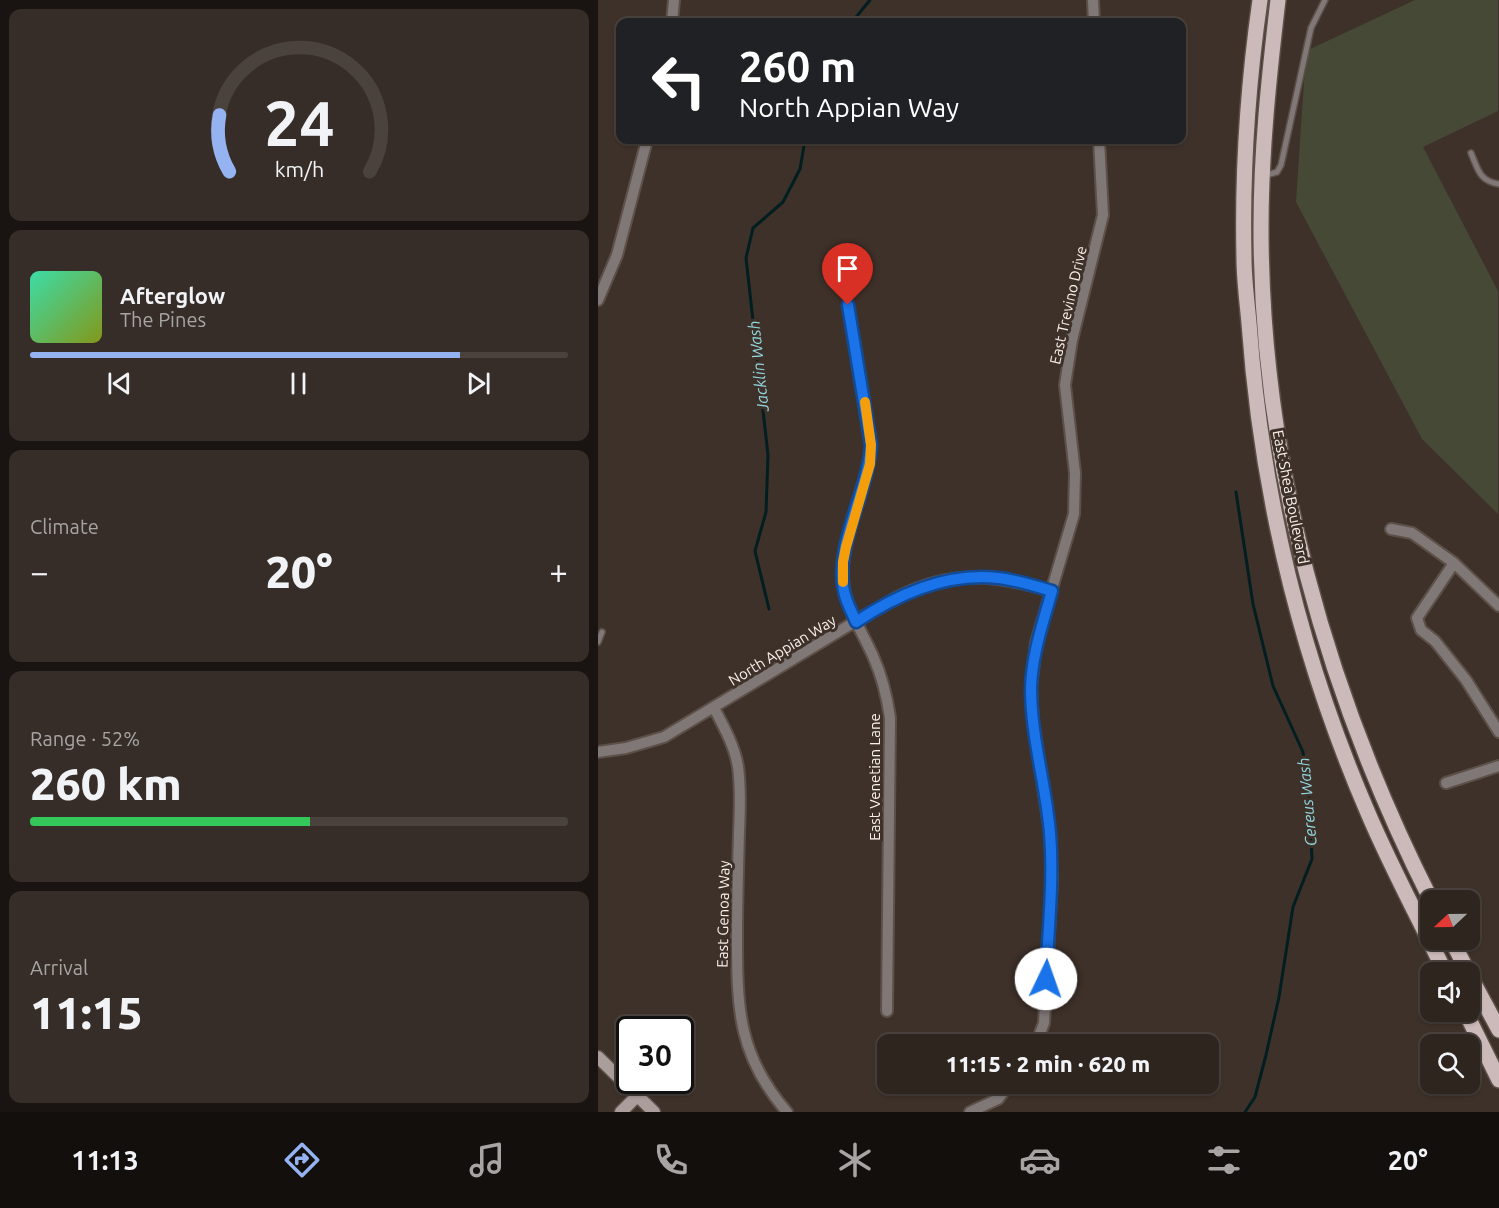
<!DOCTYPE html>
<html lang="en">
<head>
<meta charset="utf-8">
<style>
  :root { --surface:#2e251f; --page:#362d28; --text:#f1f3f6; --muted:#a7a5a4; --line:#49423d; --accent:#95b2f1 }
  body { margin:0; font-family:Ubuntu,sans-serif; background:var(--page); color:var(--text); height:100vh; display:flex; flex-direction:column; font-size:22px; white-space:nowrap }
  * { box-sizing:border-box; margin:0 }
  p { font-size:20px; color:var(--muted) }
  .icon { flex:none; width:33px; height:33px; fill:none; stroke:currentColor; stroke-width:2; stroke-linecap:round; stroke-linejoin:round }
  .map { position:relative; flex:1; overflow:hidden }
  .side { display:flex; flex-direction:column; gap:9px; padding:9px; background:#191411; width:598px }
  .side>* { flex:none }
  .top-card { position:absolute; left:18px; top:18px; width:570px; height:126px; border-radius:12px; box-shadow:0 2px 4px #0004,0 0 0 2px var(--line); background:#202124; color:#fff; overflow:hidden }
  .needle { width:39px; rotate:248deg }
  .buttons { position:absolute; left:822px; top:890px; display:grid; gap:12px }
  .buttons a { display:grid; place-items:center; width:60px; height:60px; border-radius:12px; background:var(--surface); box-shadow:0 2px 4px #0004,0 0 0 2px var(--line); font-size:30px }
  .speed { position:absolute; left:18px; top:1016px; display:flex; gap:12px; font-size:30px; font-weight:700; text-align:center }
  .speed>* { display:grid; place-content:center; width:78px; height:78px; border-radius:50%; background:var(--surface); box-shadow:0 2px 4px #0004,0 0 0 2px var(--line); line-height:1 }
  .speed .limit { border:3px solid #111; border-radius:9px; background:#fff; color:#111 }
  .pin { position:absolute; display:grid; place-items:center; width:51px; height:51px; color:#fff; margin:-62px -26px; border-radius:50% 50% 50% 0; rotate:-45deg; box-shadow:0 0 6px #0007 }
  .pin .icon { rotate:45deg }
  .me { position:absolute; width:66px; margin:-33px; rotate:3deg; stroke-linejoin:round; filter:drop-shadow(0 0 4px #0008) }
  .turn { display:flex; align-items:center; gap:21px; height:126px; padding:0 24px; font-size:27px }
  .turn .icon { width:78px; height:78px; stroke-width:2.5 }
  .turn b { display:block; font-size:42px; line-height:51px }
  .big { font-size:45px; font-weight:800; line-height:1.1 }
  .side .widget { flex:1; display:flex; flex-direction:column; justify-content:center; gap:9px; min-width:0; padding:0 21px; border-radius:12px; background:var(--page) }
  .side .dial { align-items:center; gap:0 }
  .dial svg { height:156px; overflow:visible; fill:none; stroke:var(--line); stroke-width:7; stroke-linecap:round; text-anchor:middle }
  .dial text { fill:var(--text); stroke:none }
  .song { display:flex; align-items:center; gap:18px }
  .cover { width:72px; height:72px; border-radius:9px; background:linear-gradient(135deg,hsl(160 70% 55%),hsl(70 70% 35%)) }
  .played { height:6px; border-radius:3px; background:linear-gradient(90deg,var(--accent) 80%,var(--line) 80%) }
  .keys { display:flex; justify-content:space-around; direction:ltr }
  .heat { display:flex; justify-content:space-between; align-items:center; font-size:33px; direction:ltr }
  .charge { height:9px; border-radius:4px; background:linear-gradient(90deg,#34c759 52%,var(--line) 0) }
  .trip { position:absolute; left:279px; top:1034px; width:342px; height:60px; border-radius:12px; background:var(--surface); box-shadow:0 2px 4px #0004,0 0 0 2px var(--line); font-weight:800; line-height:60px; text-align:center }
  .dock { display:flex; height:96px; justify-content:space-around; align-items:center; background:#120f0c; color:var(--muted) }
  .dock .icon { width:42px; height:42px }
  .dock .active { color:var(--accent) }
  .dock b { font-size:27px; color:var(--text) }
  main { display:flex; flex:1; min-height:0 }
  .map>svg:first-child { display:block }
</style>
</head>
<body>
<main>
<section class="side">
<div class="widget dial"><svg viewBox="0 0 100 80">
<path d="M14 69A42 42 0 1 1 86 69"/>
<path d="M14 69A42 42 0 0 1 9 40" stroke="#95b2f1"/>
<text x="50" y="56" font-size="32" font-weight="700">24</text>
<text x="50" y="72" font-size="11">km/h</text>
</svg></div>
<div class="widget">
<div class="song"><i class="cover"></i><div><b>Afterglow</b><p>The Pines</p></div></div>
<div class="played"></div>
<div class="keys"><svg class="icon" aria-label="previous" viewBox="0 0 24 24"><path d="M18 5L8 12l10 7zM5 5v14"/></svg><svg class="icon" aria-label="pause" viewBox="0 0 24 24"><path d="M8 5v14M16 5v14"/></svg><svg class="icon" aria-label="next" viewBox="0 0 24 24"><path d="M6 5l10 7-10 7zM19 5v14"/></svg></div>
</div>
<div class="widget"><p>Climate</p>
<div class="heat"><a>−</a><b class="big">20°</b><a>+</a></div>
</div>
<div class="widget"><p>Range · 52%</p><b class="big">260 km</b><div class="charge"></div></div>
<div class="widget"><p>Arrival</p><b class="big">11:15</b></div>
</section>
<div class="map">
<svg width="901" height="1112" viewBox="0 0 901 1112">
  <rect width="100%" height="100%" fill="#3e3129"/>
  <!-- green -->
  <path fill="#454935" d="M 817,0 L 900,0 L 900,111 L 825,147 L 900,291 L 900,514 L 824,439 L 698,202 L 708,51 Z"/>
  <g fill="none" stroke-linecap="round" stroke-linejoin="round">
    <!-- stream -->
    <path stroke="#031e21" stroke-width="3" d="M 254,22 L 272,0
      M 638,492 L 655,604 L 675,686 L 705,752 L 711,795 L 714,859 L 695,907 L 681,997 L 668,1055 L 657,1097 L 647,1112
      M 171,609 L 157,551 L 168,512 L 170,455 L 148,258 L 155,228 L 185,202 L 202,169 L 207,140"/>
    <!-- lane casing -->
    <g stroke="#5c5048" stroke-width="8">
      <path id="lane" d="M 873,153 C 880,169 881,181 901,184
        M 666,172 L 672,174 L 679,172 L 683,165 L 713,28 L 727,0
        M 0,642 L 4,632"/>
    </g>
    <!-- street casing -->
    <g stroke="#5c5048" stroke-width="14">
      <path id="street" d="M 495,0 L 496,22
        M 74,22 L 76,0
        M 0,300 L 19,255 L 49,140
        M 250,305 L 273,445 C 270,490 242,536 245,580 C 247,607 264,631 275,656 C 284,676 289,696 292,718 L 289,1011
        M 793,529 L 814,533 L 856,563 L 901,606
        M 856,563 L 819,618 L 823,630 L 837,641 L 868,680 L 901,732
        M 116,708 C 126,727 137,747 140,767 C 143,788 142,811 141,832 C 140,867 139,902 139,937 C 139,1008 140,1056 189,1112
        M 0,752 L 28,748 L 66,737 L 268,615 C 279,610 289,603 300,597 C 354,569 399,575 454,591
        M 848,783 L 901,766
        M 438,1044 L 446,1023 L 454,878 L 452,832 L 435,721 L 433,688 L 438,643 L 476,514 L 477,473 L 467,385 L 474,340 L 505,215 L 501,140
        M 372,1112 L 400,1099 L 412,1083"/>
    </g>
    <!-- secondary casing -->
    <g stroke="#5c5048" stroke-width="15">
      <path id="secondary" d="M 0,1057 L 56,1112
        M 23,1112 L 39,1096"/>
    </g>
    <!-- primary casing -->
    <g stroke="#5c5048" stroke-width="18">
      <path id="primary" d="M 662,0 C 650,84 644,172 646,258 C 646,279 649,301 651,323 C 663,491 703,658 770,813 C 793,867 821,919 847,972
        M 680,0 C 671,76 663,151 663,228 C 663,461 728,692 833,900
        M 853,939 L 870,972
        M 872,976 L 901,1030
        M 867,1011 L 901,1080"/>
    </g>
    <!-- lane -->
    <use href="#lane" stroke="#807777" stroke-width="5"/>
    <!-- street -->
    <use href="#street" stroke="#807777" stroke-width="10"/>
    <!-- secondary -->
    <use href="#secondary" stroke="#ab9d9c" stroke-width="12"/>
    <!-- primary -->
    <use href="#primary" stroke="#cbbab9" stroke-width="15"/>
  </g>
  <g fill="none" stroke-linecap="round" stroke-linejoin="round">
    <!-- route casing -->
    <g stroke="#114b97" stroke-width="15">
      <path id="route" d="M 250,305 L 273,445 C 270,491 236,547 246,591 C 248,602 254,612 258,622 C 300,594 349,572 400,578 C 419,580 437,586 454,591 C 445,623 434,654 433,688 C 433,737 448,785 452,833 C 456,881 450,930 448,979"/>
    </g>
    <!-- route -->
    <use href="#route" stroke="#1a73e8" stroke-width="10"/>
    <!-- slow -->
    <path stroke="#f59e0b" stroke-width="10" d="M 245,582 L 245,562 L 248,547 L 272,464 L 273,445 L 267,402"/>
  </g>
  <g text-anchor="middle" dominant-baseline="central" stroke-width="6" stroke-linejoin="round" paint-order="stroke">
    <!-- street labels -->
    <g font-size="15" fill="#f8f0ea" stroke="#3e3129">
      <text transform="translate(470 305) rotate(-77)">East Trevino Drive</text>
      <text transform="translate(693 497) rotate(79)">East Shea Boulevard</text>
      <text transform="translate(184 650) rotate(-31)">North Appian Way</text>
      <text transform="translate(276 777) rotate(-90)">East Venetian Lane</text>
      <text transform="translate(125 914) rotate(-89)">East Genoa Way</text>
    </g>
    <!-- water labels -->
    <g font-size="16" font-style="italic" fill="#92d8e1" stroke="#3e3129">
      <text transform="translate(160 366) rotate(-96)">Jacklin Wash</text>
      <text transform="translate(709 802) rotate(-95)">Cereus Wash</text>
    </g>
  </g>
</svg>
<div class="buttons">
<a><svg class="needle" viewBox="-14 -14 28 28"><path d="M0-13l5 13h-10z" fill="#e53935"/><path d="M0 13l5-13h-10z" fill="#a7a5a4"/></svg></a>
<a><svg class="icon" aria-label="sound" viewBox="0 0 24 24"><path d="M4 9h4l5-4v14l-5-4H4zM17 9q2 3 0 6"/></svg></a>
<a><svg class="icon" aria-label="search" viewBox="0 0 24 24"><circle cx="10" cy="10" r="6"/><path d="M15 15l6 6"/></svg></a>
</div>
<div class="speed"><div class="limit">30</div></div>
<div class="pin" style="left:250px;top:305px;background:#d93025"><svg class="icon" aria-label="arrive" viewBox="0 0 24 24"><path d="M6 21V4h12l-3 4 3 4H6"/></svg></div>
<svg class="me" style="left:448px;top:979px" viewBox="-20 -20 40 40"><circle r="19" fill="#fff"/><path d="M0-13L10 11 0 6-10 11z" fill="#1a73e8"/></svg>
<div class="trip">11:15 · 2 min · 620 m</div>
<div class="top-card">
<div class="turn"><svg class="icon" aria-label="left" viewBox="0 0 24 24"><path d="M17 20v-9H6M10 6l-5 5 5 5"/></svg><div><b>260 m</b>North Appian Way</div></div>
</div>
</div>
</main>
<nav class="dock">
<b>11:13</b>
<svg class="icon active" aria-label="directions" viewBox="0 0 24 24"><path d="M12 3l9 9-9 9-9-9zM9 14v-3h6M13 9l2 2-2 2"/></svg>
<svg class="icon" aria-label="music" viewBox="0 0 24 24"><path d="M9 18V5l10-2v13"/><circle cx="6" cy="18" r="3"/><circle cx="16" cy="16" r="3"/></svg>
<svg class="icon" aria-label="phone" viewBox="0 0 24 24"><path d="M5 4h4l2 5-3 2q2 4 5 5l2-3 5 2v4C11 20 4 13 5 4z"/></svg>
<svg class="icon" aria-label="climate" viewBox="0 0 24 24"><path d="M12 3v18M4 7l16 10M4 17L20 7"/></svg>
<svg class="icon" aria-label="car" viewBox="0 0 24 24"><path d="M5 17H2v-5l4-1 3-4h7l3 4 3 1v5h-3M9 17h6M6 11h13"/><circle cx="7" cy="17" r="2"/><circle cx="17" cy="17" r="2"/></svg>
<svg class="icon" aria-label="filters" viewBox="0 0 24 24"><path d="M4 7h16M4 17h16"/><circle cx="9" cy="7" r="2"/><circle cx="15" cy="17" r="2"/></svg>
<b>20°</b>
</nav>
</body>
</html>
